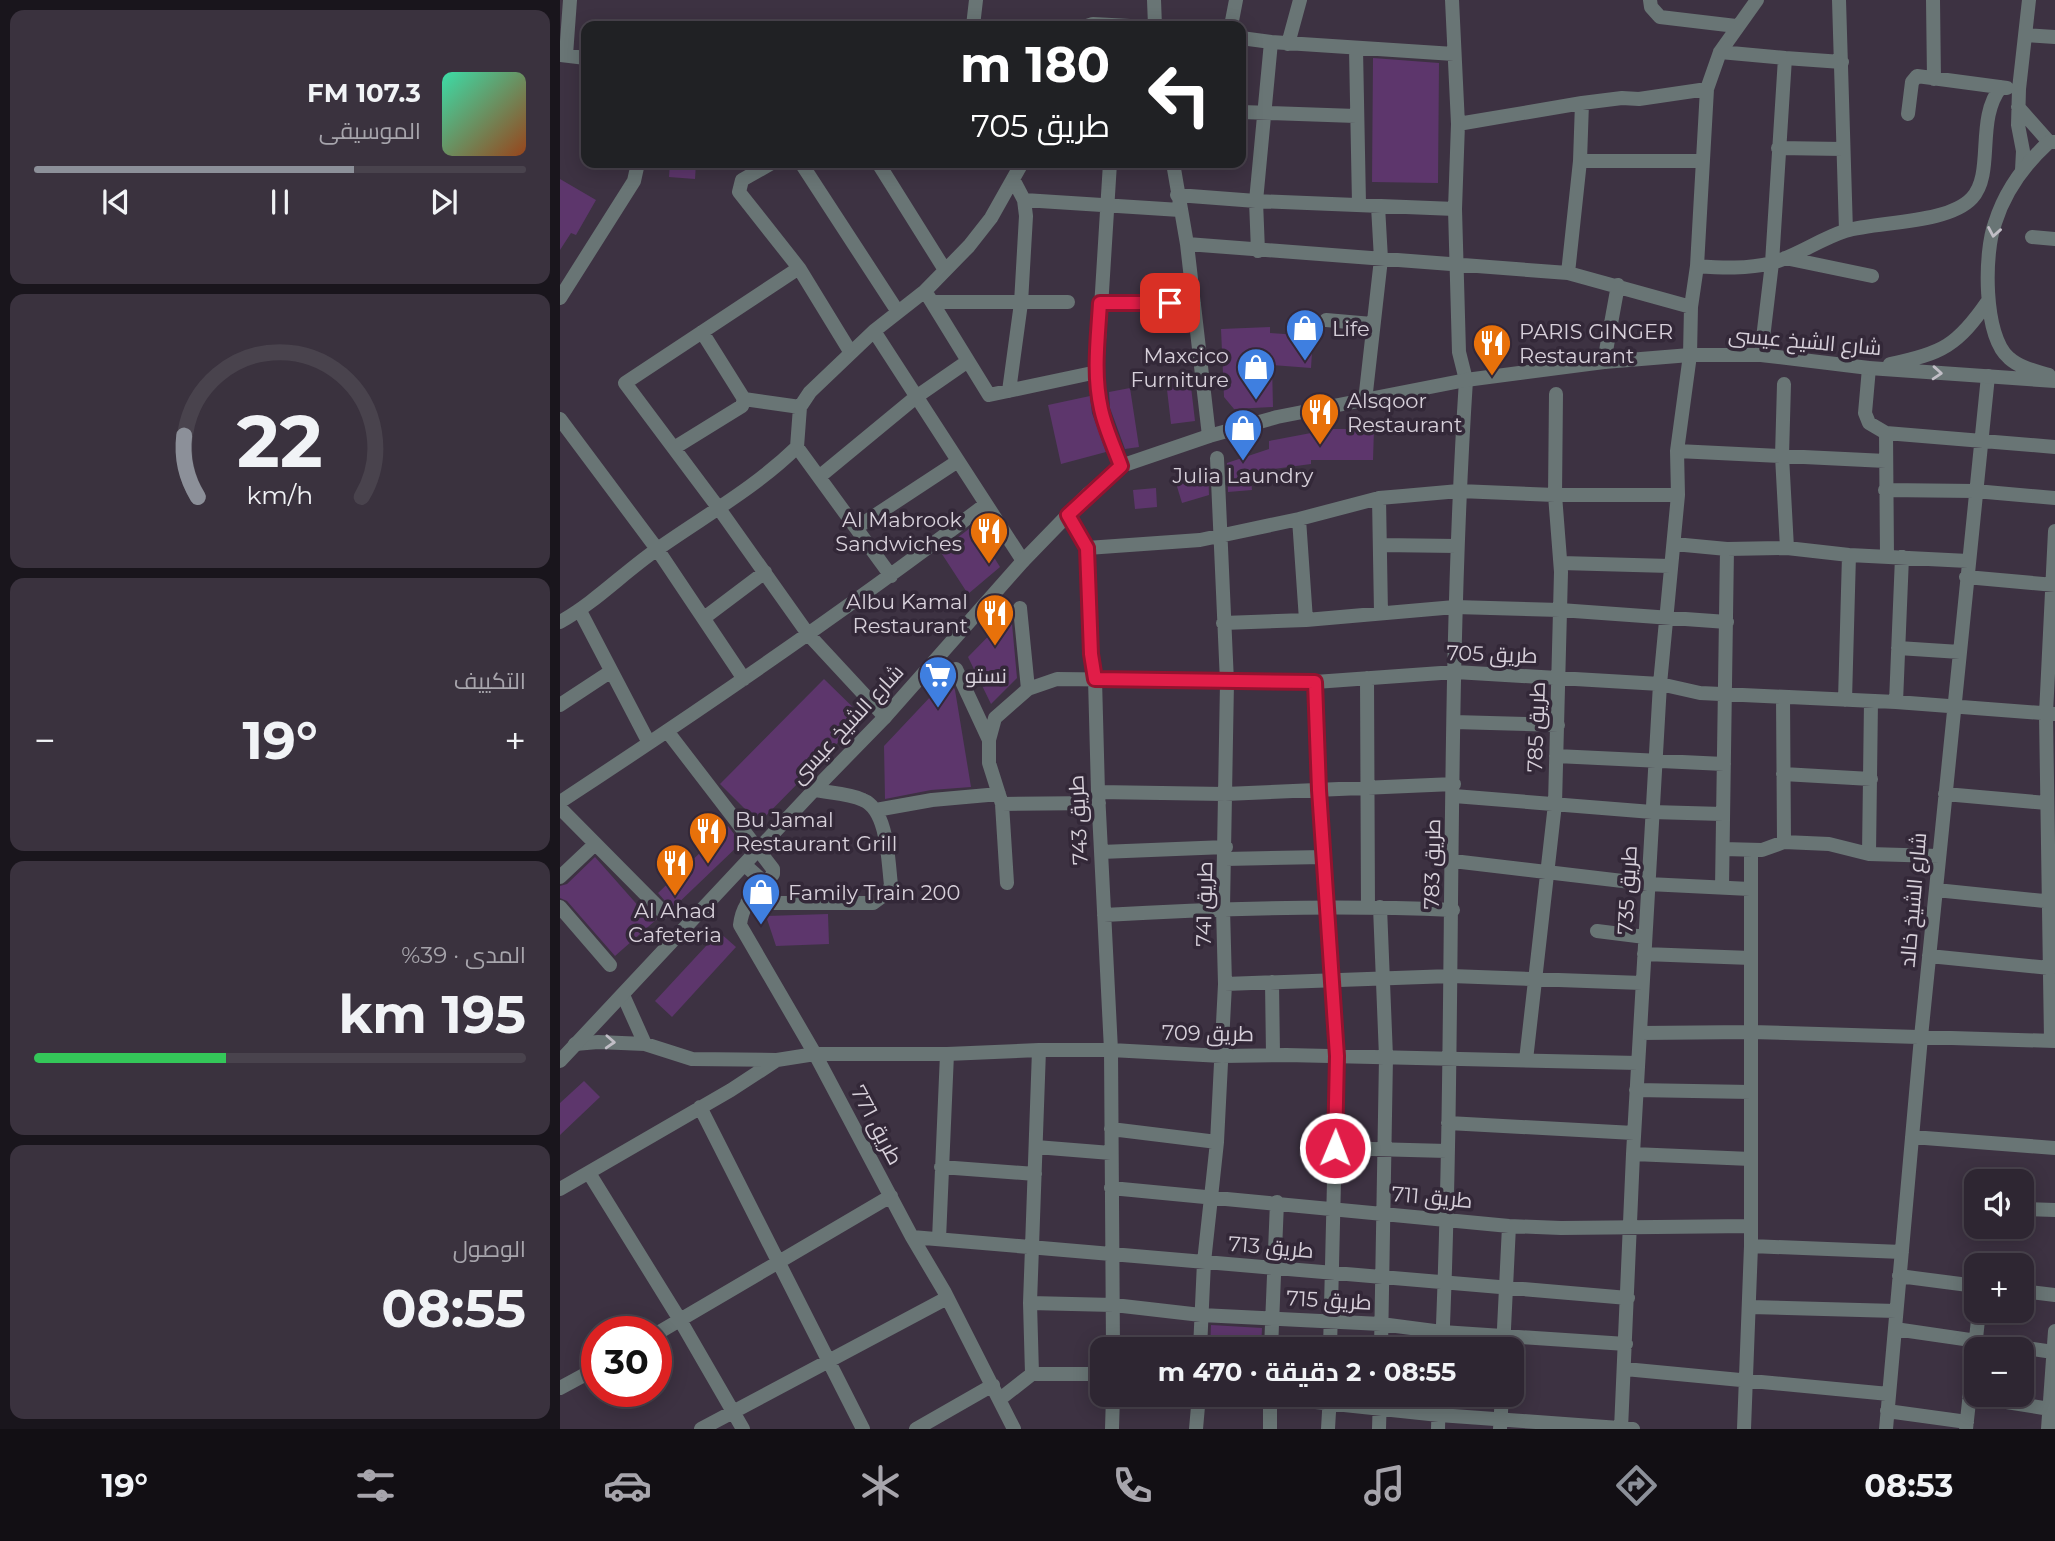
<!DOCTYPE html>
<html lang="ar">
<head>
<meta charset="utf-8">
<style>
  :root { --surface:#2e2632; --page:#3a323e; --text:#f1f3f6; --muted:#a7a5ac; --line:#49434d; --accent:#8c9099 }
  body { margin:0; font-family:Montserrat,Cairo,sans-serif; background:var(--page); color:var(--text); direction:rtl; height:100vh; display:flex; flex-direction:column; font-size:26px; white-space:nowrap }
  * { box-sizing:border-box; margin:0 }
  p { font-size:23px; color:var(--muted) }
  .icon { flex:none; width:38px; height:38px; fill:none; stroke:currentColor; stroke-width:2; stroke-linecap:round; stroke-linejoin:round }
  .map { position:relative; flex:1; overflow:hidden; direction:ltr }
  .panel { display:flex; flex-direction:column; gap:10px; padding:10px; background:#19151c; width:560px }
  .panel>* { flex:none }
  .top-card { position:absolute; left:21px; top:21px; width:665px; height:147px; border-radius:14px; box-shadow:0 4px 18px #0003,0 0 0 2px var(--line); direction:rtl; background:#202124; color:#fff; overflow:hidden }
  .controls { position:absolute; left:1404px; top:1169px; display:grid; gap:14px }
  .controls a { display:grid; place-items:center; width:70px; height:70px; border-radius:14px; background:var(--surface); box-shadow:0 4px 18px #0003,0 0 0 2px var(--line); font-size:35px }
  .speed { position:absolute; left:21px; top:1316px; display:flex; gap:14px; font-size:35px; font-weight:700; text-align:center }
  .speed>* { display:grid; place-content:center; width:91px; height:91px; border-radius:50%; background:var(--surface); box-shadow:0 4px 18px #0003,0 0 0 2px var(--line); line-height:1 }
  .speed .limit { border:10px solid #d22; background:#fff; color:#111 }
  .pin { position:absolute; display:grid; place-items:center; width:60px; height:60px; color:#fff; margin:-30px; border-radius:14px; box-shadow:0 4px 10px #0006 }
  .me { position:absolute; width:77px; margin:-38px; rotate:1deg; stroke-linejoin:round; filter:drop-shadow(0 0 5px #0008) }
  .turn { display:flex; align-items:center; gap:24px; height:147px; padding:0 21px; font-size:32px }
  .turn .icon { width:91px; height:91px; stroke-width:2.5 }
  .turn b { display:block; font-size:49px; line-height:60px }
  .big { font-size:52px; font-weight:700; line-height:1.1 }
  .panel .card { flex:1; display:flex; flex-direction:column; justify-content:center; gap:10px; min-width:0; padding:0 24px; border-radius:14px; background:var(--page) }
  .panel .dial { align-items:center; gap:0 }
  .dial svg { height:182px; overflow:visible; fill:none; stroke:var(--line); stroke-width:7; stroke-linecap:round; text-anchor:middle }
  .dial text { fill:var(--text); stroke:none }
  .song { display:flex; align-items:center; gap:21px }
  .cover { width:84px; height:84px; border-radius:10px; background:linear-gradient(135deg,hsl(160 70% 55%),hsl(20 70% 35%)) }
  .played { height:7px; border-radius:4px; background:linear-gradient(90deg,var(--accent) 65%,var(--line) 65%) }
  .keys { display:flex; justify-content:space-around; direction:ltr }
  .heat { display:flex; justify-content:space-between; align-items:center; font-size:38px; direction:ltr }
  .charge { height:10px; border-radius:5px; background:linear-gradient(90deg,#34c759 39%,var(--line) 0) }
  .trip { position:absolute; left:530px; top:1337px; width:434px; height:70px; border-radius:14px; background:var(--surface); box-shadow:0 4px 18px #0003,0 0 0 2px var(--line); font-weight:700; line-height:70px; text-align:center; direction:rtl }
  .menu { display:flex; height:112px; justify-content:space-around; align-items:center; background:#120f14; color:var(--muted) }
  .menu .icon { width:49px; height:49px }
  .menu .on { color:var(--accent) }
  .menu b { font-size:32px; color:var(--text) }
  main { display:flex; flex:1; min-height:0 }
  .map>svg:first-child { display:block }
</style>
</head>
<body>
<main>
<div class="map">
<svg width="1495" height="1429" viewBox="0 0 1495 1429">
  <rect width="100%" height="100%" fill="#3d3242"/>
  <!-- building -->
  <path fill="#5d366c" d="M 813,58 L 879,63 L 878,183 L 812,182 Z
    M 110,163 L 136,163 L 135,179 L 109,177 Z
    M 0,179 L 36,200 L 16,235 L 11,233 L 0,250 Z
    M 710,327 L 710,333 L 753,336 L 751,368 L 712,365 L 713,407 L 674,409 L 664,397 L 661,329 Z
    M 630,378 L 635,421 L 611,424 L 606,381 Z
    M 570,388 L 579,447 L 565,449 L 550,408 L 549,392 Z
    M 530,396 L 532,413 L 546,452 L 501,464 L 488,405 Z
    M 751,429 L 814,429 L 813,460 L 751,460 L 751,464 L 690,472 L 692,490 L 668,492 L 667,463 L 709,449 L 709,441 L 751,433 Z
    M 648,469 L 649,495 L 622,503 L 615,480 Z
    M 596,488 L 597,507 L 575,509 L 573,490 Z
    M 414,525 L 440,567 L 408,594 L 380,551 Z
    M 451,613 L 457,678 L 431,704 L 408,657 Z
    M 389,677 L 395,690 L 411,787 L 371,790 L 325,799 L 324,746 Z
    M 264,679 L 303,717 L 194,828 L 182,813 L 186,810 L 160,784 Z
    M 168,826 L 181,843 L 112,909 L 98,893 Z
    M 35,857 L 81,909 L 84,906 L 97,919 L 55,956 L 7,901 L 0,898 L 0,886 L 7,884 Z
    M 268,914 L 269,944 L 216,946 L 206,916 Z
    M 159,932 L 176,947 L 112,1017 L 95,1001 Z
    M 24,1081 L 40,1097 L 0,1135 L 0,1103 Z
    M 651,1325 L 702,1328 L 701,1349 L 650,1349 Z"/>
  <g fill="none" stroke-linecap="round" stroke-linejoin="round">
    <!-- minor -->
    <path stroke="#697575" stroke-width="14" d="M 594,0 L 595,26
      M 1090,0 L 1091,7 L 1100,17 L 1176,26
      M 1279,0 L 1286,231
      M 1373,0 L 1374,79
      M 413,26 L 416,0
      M 527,26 L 533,24 L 570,26
      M 671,26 L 676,0
      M 1466,35 L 1495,37
      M 681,38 L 711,42 L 696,201 L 698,251
      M 711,42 L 894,54
      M 728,44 L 740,0
      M 796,49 L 799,204
      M 1160,52 L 1225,58 L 1212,263 L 1201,355
      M 0,55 L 26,58
      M 6,55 L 10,0
      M 1225,58 L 1282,62
      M 1458,107 L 1489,142
      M 681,112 L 796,116
      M 1348,114 L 1352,82 L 1357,76 L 1447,88
      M 898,124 L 1022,103 L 1062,98 L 1079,99 L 1147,89
      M 1218,148 L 1283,149
      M 1020,161 L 1143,161
      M 212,163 L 182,180 L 179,192 L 239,268 L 291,353
      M 241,163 L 338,312
      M 318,163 L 385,270
      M 550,163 L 537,372 L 541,410 L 561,466
      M 613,163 L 627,244 L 649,436
      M 1462,170 L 1463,151 L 1458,125 L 1459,89 L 1469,0
      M 617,195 L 696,201 L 895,209
      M 464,200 L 620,210
      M 1472,237 L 1495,239
      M 627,244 L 1008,273 L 1131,307
      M 1225,258 L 1312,276
      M 1137,266 C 1162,268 1187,269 1212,263 C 1237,256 1260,239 1285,231 C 1319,221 1388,224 1412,198 C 1435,173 1415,119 1441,87
      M 239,268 L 65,383 L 160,510 L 248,634 L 325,717
      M 1008,273 L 1020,161 L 1022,103
      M 365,291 L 429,395 L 537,372
      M 0,298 L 74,181 L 78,163
      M 373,302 L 508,302
      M 540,303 L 634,303
      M 766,320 L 812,324
      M 314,331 L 463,561
      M 1044,362 L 1058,285
      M 1309,368 L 1305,413 L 1309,423 L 1326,433 L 1327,556
      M 1224,384 L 1222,456 L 1227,548
      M 449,391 L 461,303 L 466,216 L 464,200 L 453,179
      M 184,399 L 240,407
      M 805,401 L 821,259 L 818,206
      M 0,419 L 97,549 L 184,679
      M 1326,433 L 1495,447
      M 237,447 L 240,407 L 250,392 L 314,331 L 365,291 L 409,246 L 431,218 L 462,163
      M 237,447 L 331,576
      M 114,448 L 182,406 L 184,399 L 142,332
      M 1117,451 L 1326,461
      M 259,477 L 356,397 L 408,361
      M 1325,490 L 1415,491 L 1495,498
      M 819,498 L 821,613
      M 508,515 L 527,548 L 531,654 L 535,679 L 538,792 L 551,1050 L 553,1349
      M 739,519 L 746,620
      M 296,528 L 398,461
      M 1114,544 L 1167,549 L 1227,548 L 1289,555 L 1408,561
      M 820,545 L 897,546
      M 527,548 L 640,540 L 739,519 L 819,498 L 843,496 L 899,491 L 995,495 L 1118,495
      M 1001,563 L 1110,566
      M 1406,577 L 1495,585
      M 20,611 L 89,743
      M 144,618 L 205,572
      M 0,622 C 36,602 65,571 99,548 C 146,515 195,488 237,447
      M 663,623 L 746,620 L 895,607 L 1000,610 L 1167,622
      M 1338,648 L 1400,652
      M 396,669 L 429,740
      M 807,678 L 808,907
      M 755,682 L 759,790 L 777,1056 L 770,1349
      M 468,689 L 497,679 L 755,682 L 895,672 L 1100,684 L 1140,693 L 1336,702 L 1495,714
      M 1223,697 L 1224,842
      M 1285,700 L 1289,555
      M 1336,702 L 1342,557
      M 0,705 L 50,672
      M 894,722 L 998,725
      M 107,731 L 213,869 L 213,874 C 198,894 183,899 180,925 L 255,1054 L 352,1237 L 384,1291 L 454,1429
      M 996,756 L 1164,764
      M 1223,774 L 1311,779
      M 538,792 L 665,794 L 894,784
      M 1385,794 L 1487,803
      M 894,796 L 1092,812 L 1163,814
      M 0,802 C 145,707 288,609 426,504
      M 442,804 L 539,803
      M 0,808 L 103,912
      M 316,810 L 372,800 L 439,794
      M 1163,849 L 1202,850 L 1224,842 L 1269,844 L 1309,854 L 1379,856
      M 541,852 L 666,847
      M 1309,854 L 1311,701
      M 665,859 L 763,857
      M 893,861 L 1088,884 L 1190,889
      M 185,865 L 206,884
      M 0,877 L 35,844
      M 447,883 L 442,804 L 429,763 L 429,740 L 435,718 L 468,689 L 460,608
      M 1162,888 L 1167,549
      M 1376,890 L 1494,902
      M 187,903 L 313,903 L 328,892 L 331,885 C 328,861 328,810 303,800 C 289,793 269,793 254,790
      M 0,907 L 50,965
      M 820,907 L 826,1057 L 821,1349
      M 544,915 C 660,908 776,905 893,910
      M 1037,931 L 1085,937
      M 1084,954 L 1191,958
      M 1369,956 L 1490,968
      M 712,982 L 713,1055
      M 665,984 L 891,976 L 1082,983
      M 63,995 L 85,1044
      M 1080,1033 L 1191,1032 L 1495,1041
      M 1491,1040 L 1486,714 L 1495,531
      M 15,1044 L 38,1042 L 85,1044 L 132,1059 L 217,1060 L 255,1054 L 387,1054 L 479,1050 L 551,1050 L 662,1056 L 726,1055 L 1078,1063
      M 966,1060 L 995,804 L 1001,572 L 995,495 L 996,394
      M 1076,1090 L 1191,1092
      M 140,1107 L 303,1429
      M 888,1123 L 1074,1133
      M 551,1129 L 657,1142
      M 1352,1137 L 1495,1148
      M 476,1147 L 551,1153
      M 775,1148 L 887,1151
      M 1073,1154 L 1191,1159
      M 381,1167 L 475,1174
      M 29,1173 L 120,1320 L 183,1429
      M 551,1188 L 949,1226 L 1001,1228 L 1191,1226
      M 0,1189 L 171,1090 L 217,1060
      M 1461,1209 L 1495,1210
      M 352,1237 L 1068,1298
      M 379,1239 L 387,1054
      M 1191,1246 L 1342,1252
      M 1339,1276 L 1416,1286
      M 1461,1291 L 1495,1295
      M 470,1303 L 554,1305 L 641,1315 L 821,1324 L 882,1332 L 1066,1344
      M 1190,1307 L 1336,1311
      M 1335,1329 L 1493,1352
      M 96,1334 L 331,1196
      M 640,1349 L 644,1262 L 657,1142 L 665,984 L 663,908 L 667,682 L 657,458
      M 711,1349 L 717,1202
      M 882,1349 C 896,1026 885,703 906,380 L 899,352 L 895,209 L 898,124 L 892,0
      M 943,1349 L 949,1226
      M 1065,1369 L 1329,1394
      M 472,1374 L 470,1303 L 479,1050
      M 0,1388 L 37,1368
      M 689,1395 L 879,1415 L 1073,1429
      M 1409,1396 L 1490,1409
      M 440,1399 L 472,1374 L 542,1374
      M 1327,1411 L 1407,1422
      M 141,1429 L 387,1298
      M 356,1429 L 433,1385
      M 552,1429 L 553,1395
      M 636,1429 L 639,1395
      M 710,1429 L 710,1395
      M 768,1429 L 770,1395
      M 819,1429 L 820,1395
      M 878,1429 L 879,1395
      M 940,1429 L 942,1395
      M 1061,1429 L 1073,1154 L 1100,684 L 1118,495 L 1117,451 L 1130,355 L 1131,307 L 1137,266 L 1147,89 L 1160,52 L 1197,0
      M 1184,1429 L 1191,1246 L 1191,851
      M 1326,1429 L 1361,1037 L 1428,376
      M 1406,1429 L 1419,1311
      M 1488,1429 L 1495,1331"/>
    <!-- tertiary -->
    <path stroke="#697575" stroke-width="14" d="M 1330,364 C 1382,354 1398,345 1428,301
      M 1489,375 C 1476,371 1460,368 1449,358 C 1423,336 1424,252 1435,223 C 1445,191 1465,164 1489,142 L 1495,142
      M 0,1061 L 254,790 L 325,717 L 463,561 L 529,493 L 561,466 L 649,436 L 717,417 L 906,380 L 1044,362 L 1130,355 L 1201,355 L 1309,368 L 1495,381"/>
  </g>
  <!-- one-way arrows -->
  <defs><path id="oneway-chevron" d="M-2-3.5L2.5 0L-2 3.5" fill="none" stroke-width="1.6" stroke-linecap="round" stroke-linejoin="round" transform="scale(1.75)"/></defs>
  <g stroke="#c1bec6">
    <use href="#oneway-chevron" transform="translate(1434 232) rotate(100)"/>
    <use href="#oneway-chevron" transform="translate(1377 373) rotate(4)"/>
    <use href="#oneway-chevron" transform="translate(50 1042) rotate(3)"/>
  </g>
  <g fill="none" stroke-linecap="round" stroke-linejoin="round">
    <!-- route casing -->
    <g stroke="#92132f" stroke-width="18">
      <path id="route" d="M 610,303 L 540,303 C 538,338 533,374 541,409 C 545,428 554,447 561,466 L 508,515 L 527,548 L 531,654 L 535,679 L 755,682 L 759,790 L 777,1056 L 775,1148"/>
    </g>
    <!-- route -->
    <use href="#route" stroke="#e11d48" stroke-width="12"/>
  </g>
  <!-- icons -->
  <defs>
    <g id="shop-pin" transform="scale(2.0125)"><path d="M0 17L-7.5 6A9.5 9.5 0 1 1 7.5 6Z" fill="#3f7fe0" stroke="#332838"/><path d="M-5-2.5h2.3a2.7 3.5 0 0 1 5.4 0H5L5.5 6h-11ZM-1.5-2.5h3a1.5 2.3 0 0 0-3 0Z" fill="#fff"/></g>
    <g id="restaurant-pin" transform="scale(2.0125)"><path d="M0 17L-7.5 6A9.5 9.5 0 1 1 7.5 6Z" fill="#e8710a" stroke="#332838"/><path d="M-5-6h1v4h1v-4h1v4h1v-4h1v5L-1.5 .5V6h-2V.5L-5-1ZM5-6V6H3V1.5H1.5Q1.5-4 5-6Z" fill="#fff"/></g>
    <g id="supermarket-pin" transform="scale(2.0125)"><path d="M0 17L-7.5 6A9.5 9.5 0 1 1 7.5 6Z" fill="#3f7fe0" stroke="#332838"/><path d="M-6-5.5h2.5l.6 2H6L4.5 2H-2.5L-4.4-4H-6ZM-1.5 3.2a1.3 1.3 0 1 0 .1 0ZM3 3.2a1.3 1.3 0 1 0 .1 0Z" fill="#fff"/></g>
  </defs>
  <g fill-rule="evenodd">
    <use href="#shop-pin" x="745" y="328"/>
    <use href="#restaurant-pin" x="932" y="343"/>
    <use href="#shop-pin" x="696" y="367"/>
    <use href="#restaurant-pin" x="760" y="412"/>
    <use href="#shop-pin" x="683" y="428"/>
    <use href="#restaurant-pin" x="429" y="531"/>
    <use href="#restaurant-pin" x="435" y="613"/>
    <use href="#supermarket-pin" x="378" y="675"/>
    <use href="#restaurant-pin" x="148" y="831"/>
    <use href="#restaurant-pin" x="115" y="863"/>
    <use href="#shop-pin" x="201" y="892"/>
  </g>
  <g text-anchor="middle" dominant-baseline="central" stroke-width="7" stroke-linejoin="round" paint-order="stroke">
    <!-- poi labels -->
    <g font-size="21" fill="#d7d0da" stroke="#332838" text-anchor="start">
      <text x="772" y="328">Life</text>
      <text x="959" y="331">PARIS GINGER<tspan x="959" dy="24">Restaurant</tspan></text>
      <text x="669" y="355" text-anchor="end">Maxcico<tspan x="669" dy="24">Furniture</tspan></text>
      <text x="787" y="400">Alsqoor<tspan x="787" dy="24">Restaurant</tspan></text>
      <text x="683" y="475" text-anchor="middle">Julia Laundry</text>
      <text x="402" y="519" text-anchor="end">Al Mabrook<tspan x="402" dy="24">Sandwiches</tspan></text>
      <text x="408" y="601" text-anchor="end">Albu Kamal<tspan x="408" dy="24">Restaurant</tspan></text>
      <text x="405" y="675">نستو</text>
      <text x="175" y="819">Bu Jamal<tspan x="175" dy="24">Restaurant Grill</tspan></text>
      <text x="228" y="892">Family Train 200</text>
      <text x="115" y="910" text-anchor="middle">Al Ahad<tspan x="115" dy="24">Cafeteria</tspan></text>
    </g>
    <!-- street labels -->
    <g font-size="21" fill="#d7d0da" stroke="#332838">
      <text transform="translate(1245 341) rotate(5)">شارع الشيخ عيسى</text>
      <text transform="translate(932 654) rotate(2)">طريق 705</text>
      <text transform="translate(287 724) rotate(-47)">شارع الشيخ عيسى</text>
      <text transform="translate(976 727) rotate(-88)">طريق 785</text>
      <text transform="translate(518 820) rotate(-93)">طريق 743</text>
      <text transform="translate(872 864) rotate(-89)">طريق 783</text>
      <text transform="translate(1067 890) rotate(-87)">طريق 735</text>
      <text transform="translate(1353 900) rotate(-85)">شارع الشيخ خالد</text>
      <text transform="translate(644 904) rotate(-89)">طريق 741</text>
      <text transform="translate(648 1033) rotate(1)">طريق 709</text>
      <text transform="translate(317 1125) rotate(62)">طريق 771</text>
      <text transform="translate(872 1197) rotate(5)">طريق 711</text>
      <text transform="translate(711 1247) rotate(5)">طريق 713</text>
      <text transform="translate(769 1300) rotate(3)">طريق 715</text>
    </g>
  </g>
</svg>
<div class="controls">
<a><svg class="icon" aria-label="sound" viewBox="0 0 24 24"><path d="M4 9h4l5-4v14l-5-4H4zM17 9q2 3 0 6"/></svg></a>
<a>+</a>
<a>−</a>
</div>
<div class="speed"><div class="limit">30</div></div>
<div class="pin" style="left:610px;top:303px;background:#d93025"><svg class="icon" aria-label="arrive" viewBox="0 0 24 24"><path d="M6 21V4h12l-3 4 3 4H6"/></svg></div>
<svg class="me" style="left:775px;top:1148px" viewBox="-20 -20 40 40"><circle r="17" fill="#e11d48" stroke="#fff" stroke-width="3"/><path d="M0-11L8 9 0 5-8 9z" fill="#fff"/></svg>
<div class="trip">08:55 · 2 دقيقة · 470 m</div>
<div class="top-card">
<div class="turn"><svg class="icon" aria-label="left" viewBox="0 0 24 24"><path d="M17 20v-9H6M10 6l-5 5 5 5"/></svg><div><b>180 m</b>طريق 705</div></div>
</div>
</div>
<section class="panel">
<div class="card">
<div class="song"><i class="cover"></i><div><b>107.3 FM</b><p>الموسيقى</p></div></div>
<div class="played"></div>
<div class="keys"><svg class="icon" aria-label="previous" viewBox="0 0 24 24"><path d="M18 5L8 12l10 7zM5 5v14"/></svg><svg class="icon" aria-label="pause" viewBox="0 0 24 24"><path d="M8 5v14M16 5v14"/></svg><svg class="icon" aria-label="next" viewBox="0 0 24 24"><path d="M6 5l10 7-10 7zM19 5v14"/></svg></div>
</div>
<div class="card dial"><svg viewBox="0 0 100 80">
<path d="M14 69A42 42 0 1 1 86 69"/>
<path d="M14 69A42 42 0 0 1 8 42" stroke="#8c9099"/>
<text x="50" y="56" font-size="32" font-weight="700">22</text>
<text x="50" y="72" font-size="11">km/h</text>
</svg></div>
<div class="card"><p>التكييف</p>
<div class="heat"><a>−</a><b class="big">19°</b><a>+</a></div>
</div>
<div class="card"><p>المدى · 39%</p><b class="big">195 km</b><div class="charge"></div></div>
<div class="card"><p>الوصول</p><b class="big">08:55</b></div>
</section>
</main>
<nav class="menu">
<b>08:53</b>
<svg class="icon on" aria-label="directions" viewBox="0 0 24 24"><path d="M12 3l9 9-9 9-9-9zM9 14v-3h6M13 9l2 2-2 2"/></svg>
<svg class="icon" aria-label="music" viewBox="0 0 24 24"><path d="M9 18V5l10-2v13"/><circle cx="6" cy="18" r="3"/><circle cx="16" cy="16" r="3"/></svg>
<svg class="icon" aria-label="phone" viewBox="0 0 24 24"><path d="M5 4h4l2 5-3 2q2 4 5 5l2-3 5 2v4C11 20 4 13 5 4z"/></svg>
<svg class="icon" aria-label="climate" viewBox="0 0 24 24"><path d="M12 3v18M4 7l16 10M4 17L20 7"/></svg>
<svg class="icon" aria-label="car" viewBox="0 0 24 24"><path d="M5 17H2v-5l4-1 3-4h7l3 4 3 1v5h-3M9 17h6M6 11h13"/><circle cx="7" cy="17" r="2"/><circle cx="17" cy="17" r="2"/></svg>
<svg class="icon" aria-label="filters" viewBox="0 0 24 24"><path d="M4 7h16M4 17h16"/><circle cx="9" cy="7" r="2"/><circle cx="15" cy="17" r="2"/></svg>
<b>19°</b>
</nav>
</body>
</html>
